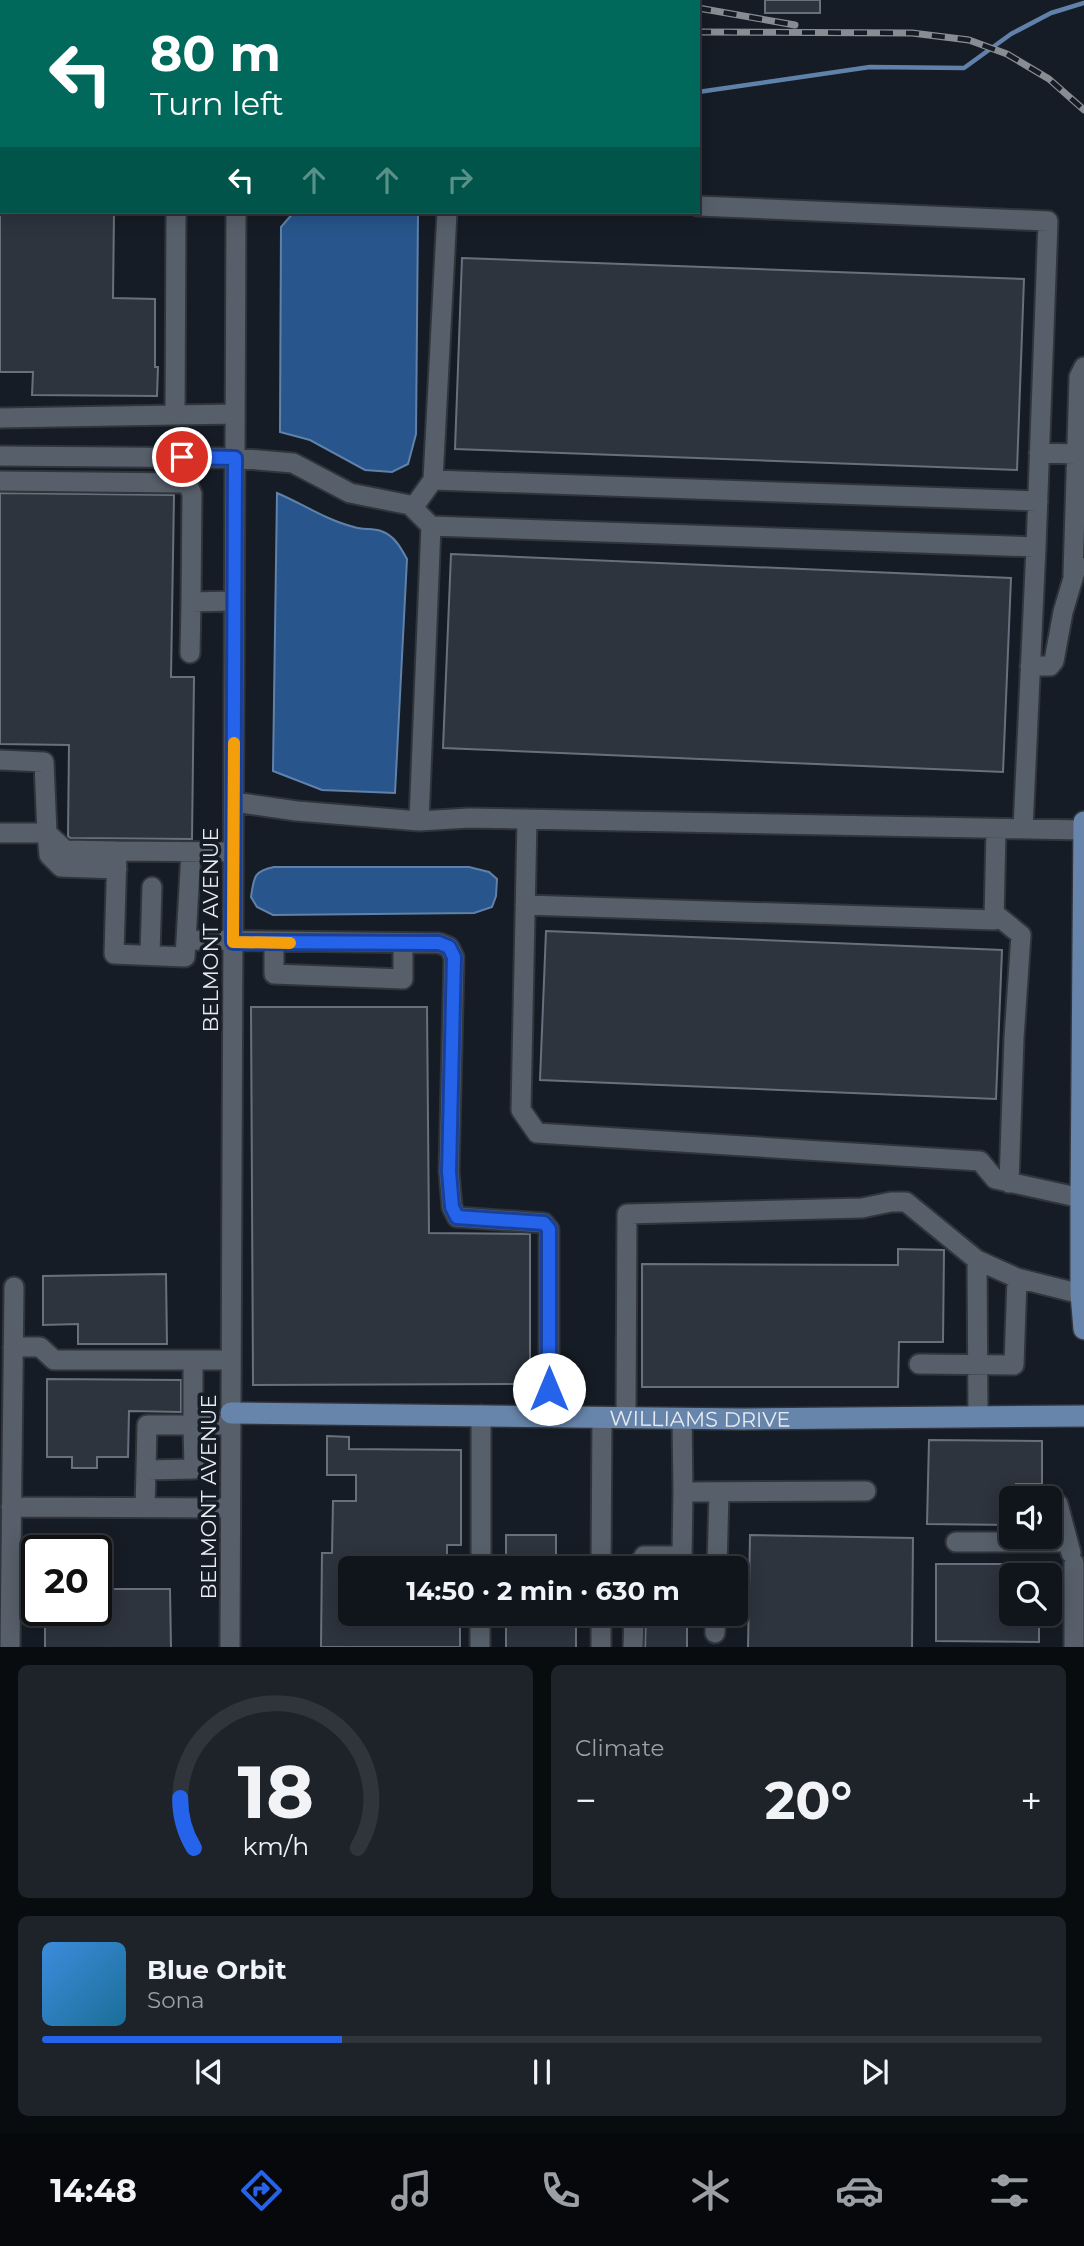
<!DOCTYPE html>
<html lang="en">
<head>
<meta charset="utf-8">
<style>
  :root { --surface:#10151c; --page:#1e2229; --text:#f1f3f6; --muted:#9c9fa3; --line:#30343b; --accent:#2563eb }
  body { margin:0; font-family:Montserrat,sans-serif; background:var(--page); color:var(--text); height:100vh; display:flex; flex-direction:column; font-size:26px; white-space:nowrap }
  * { box-sizing:border-box; margin:0 }
  p { font-size:23px; color:var(--muted) }
  .icon { flex:none; width:38px; height:38px; fill:none; stroke:currentColor; stroke-width:2; stroke-linecap:round; stroke-linejoin:round }
  .map { position:relative; height:1647px; overflow:hidden }
  .details { display:flex; flex-direction:column; gap:18px; padding:18px; background:#090c0f; flex:1 }
  .details>* { flex:none }
  .guide { position:absolute; left:0px; top:0px; width:700px; height:214px; box-shadow:0 4px 18px #0003,0 0 0 2px var(--line); background:#00695c; color:#fff; overflow:hidden }
  .buttons { position:absolute; left:999px; top:1486px; display:grid; gap:14px }
  .buttons a { display:grid; place-items:center; width:63px; height:63px; border-radius:10px; background:var(--surface); box-shadow:0 4px 18px #0003,0 0 0 2px var(--line); font-size:35px }
  .speed { position:absolute; left:21px; top:1535px; display:flex; gap:14px; font-size:35px; font-weight:700; text-align:center }
  .speed>* { display:grid; place-content:center; width:91px; height:91px; border-radius:50%; background:var(--surface); box-shadow:0 4px 18px #0003,0 0 0 2px var(--line); line-height:1 }
  .speed .limit { border:4px solid #111; border-radius:10px; background:#fff; color:#111 }
  .pin { position:absolute; display:grid; place-items:center; width:60px; height:60px; color:#fff; margin:-30px; border:4px solid #fff; border-radius:50%; box-shadow:0 2px 7px #0007 }
  .me { position:absolute; width:77px; margin:-38px; rotate:0deg; stroke-linejoin:round; filter:drop-shadow(0 0 5px #0008) }
  .turn { display:flex; align-items:center; gap:24px; height:147px; padding:0 35px; font-size:32px }
  .turn .icon { width:91px; height:91px; stroke-width:2.5 }
  .turn b { display:block; font-size:49px; line-height:60px }
  .lanes { display:flex; align-items:center; height:66px; padding:0 35px; background:#0003; justify-content:center; gap:35px; direction:ltr }
  .lanes .off { opacity:.35 }
  .big { font-size:52px; font-weight:700; line-height:1.1 }
  .details .card { flex:1; display:flex; flex-direction:column; justify-content:center; gap:10px; min-width:0; padding:0 24px; border-radius:10px; background:var(--page) }
  .details .dial { align-items:center; gap:0 }
  .dial svg { height:182px; overflow:visible; fill:none; stroke:var(--line); stroke-width:7; stroke-linecap:round; text-anchor:middle }
  .dial text { fill:var(--text); stroke:none }
  .song { display:flex; align-items:center; gap:21px }
  .cover { width:84px; height:84px; border-radius:10px; background:linear-gradient(135deg,hsl(210 70% 55%),hsl(200 70% 35%)) }
  .played { height:7px; border-radius:4px; background:linear-gradient(90deg,var(--accent) 30%,var(--line) 30%) }
  .keys { display:flex; justify-content:space-around; direction:ltr }
  .heat { display:flex; justify-content:space-between; align-items:center; font-size:38px; direction:ltr }
  .details .tiles { flex:1; display:grid; gap:18px; grid-template-columns:1fr 1fr }
  .card:last-child { grid-column:span 2 }
  .trip { position:absolute; left:338px; top:1556px; width:410px; height:70px; border-radius:10px; background:var(--surface); box-shadow:0 4px 18px #0003,0 0 0 2px var(--line); font-weight:700; line-height:70px; text-align:center }
  .tabs { display:flex; height:112px; justify-content:space-around; align-items:center; background:#06080b; color:var(--muted) }
  .tabs .icon { width:49px; height:49px }
  .tabs .current { color:var(--accent) }
  .tabs b { font-size:32px; color:var(--text) }
  .map>svg:first-child { display:block }
</style>
</head>
<body>
<div class="map">
<svg width="1084" height="1648" viewBox="0 0 1084 1648">
  <rect width="100%" height="100%" fill="#161c25"/>
  <!-- water -->
  <path fill="#27558c" stroke="#6082aa" stroke-width="2" d="M 294,212 L 418,212 L 416,434 L 408,464 L 392,472 L 365,470 L 310,440 L 280,432 L 281,227 Z
    M 277,493 C 303,504 326,520 354,527 C 362,530 373,528 381,531 C 394,535 401,548 407,559 L 395,793 L 322,790 L 273,771 Z
    M 274,867 L 469,867 L 489,872 L 497,879 L 496,896 L 492,907 L 474,913 L 273,915 L 257,907 L 251,897 C 254,878 253,871 274,867 Z"/>
  <g fill="none" stroke-linecap="round" stroke-linejoin="round">
    <!-- stream -->
    <path stroke="#6082aa" stroke-width="4.5" d="M 698,92 L 870,67 L 964,68 L 1011,34 L 1051,13 L 1084,3
      M 0,131 L 2,131"/>
  </g>
  <!-- building -->
  <path fill="#2d343e" stroke="#68717b" stroke-width="2" d="M 765,0 L 820,0 L 820,13 L 765,13 Z
    M 0,212 L 114,212 L 113,298 L 155,299 L 155,367 L 158,367 L 157,396 L 32,395 L 33,372 L 0,372 Z
    M 462,258 L 1024,279 L 1017,470 L 455,449 Z
    M 0,493 L 174,495 L 171,677 L 194,677 L 192,839 L 70,838 L 68,836 L 69,745 L 0,744 Z
    M 451,554 L 1011,578 L 1003,772 L 443,748 Z
    M 546,931 L 1002,950 L 996,1099 L 540,1080 Z
    M 251,1007 L 427,1007 L 429,1233 L 530,1234 L 530,1384 L 253,1385 Z
    M 898,1249 L 944,1250 L 943,1342 L 899,1342 L 898,1387 L 642,1387 L 642,1264 L 898,1265 Z
    M 166,1274 L 167,1344 L 78,1344 L 78,1324 L 43,1325 L 43,1276 Z
    M 47,1379 L 181,1380 L 181,1412 L 129,1411 L 128,1457 L 97,1457 L 97,1468 L 72,1468 L 72,1457 L 47,1457 Z
    M 327,1436 L 349,1437 L 349,1449 L 461,1450 L 461,1545 L 447,1545 L 447,1568 L 348,1568 L 347,1614 L 460,1614 L 460,1647 L 321,1647 L 322,1553 L 332,1553 L 333,1501 L 356,1501 L 356,1475 L 327,1475 Z
    M 929,1440 L 1042,1441 L 1042,1484 L 1016,1484 L 1016,1498 L 1012,1498 L 1012,1525 L 927,1524 Z
    M 506,1535 L 556,1535 L 556,1555 L 576,1555 L 576,1568 L 506,1568 Z
    M 750,1535 L 913,1538 L 912,1648 L 748,1648 Z
    M 936,1564 L 1040,1564 L 1040,1575 L 1012,1575 L 1012,1614 L 1039,1614 L 1039,1642 L 936,1641 Z
    M 96,1589 L 170,1589 L 171,1648 L 45,1648 L 45,1610 L 96,1610 Z
    M 506,1614 L 576,1614 L 576,1648 L 506,1648 Z
    M 646,1614 L 687,1614 L 687,1648 L 645,1648 Z"/>
  <g fill="none" stroke-linecap="round" stroke-linejoin="round">
    <!-- minor casing -->
    <g stroke="#30353b" stroke-width="23">
      <path id="minor" d="M 42,2 L 42,0
        M 237,2 L 237,0
        M 315,2 L 315,0
        M 0,18 L 2,18
        M 698,206 L 1048,221 L 1036,547
        M 176,212 L 175,415 L 235,414
        M 0,418 L 175,415
        M 1039,453 L 1077,454
        M 0,456 L 235,458 L 293,463 L 350,493 L 410,505 L 431,526
        M 433,480 L 1038,501
        M 0,481 L 182,483 L 188,485 L 192,494 L 191,602 L 234,601
        M 413,508 L 433,480 L 447,212
        M 1073,575 L 1079,377 L 1084,367
        M 190,653 L 191,602
        M 1030,666 L 1050,666 L 1054,661 L 1063,612 L 1077,565
        M 0,760 L 44,762 L 47,833 L 0,833
        M 234,802 L 297,811 L 419,821 L 469,818 L 1083,830
        M 527,819 L 521,1110 L 537,1133 L 980,1161 L 995,1179 L 1081,1198
        M 419,821 L 431,526 L 1036,547 L 1023,829
        M 233,852 L 117,851 L 114,954 L 185,957 L 186,940 L 439,943 L 449,947 L 454,957 L 449,1172 L 452,1207 L 457,1217 L 544,1223 L 549,1229 L 549,1416
        M 117,869 L 61,867 L 49,855 L 47,833 L 65,850 L 117,851
        M 525,905 L 994,920 L 996,829
        M 994,913 L 1021,935 L 1014,1038 L 1009,1183
        M 186,940 L 191,852
        M 274,943 L 274,974 L 403,979 L 403,943
        M 150,955 L 152,887
        M 977,1260 L 978,1417
        M 13,1347 L 40,1347 L 54,1360 L 193,1360 L 193,1425 L 147,1425 L 146,1470
        M 193,1360 L 231,1360
        M 919,1364 L 1014,1365 L 1017,1278
        M 626,1417 L 627,1214 L 862,1208 L 891,1202 L 906,1202 L 977,1260 L 1017,1278 L 1081,1294
        M 682,1418 L 683,1492 L 866,1491
        M 1050,1504 L 1058,1504 L 1071,1553
        M 11,1507 L 230,1508
        M 145,1507 L 146,1470 L 194,1469 L 193,1425 L 231,1425
        M 956,1542 L 1068,1542
        M 481,1568 L 481,1415
        M 601,1568 L 602,1417
        M 637,1568 L 644,1556 L 682,1556 L 683,1492
        M 717,1568 L 719,1492
        M 715,1633 L 716,1614
        M 10,1648 L 14,1287
        M 230,1648 L 236,212
        M 480,1648 L 480,1614
        M 601,1648 L 601,1614
        M 633,1648 L 634,1614
        M 1074,1648 L 1074,1563"/>
    </g>
    <!-- major casing -->
    <g stroke="#30353b" stroke-width="24">
      <g id="major">
        <path d="M 1084,822 L 1081,1198 L 1081,1294 L 1084,1329"/>
        <path id="s1" d="M 231,1413 L 744,1419 L 1084,1416"/>
      </g>
    </g>
    <!-- minor -->
    <use href="#minor" stroke="#575f6a" stroke-width="19"/>
    <!-- major -->
    <use href="#major" stroke="#6785ab" stroke-width="21"/>
    <!-- rail casing -->
    <g stroke="#888d94" stroke-width="7">
      <path id="rail" d="M 698,8 L 795,25
        M 698,32 L 912,33 L 969,40 L 1007,54 L 1049,79 L 1084,110
        M 0,146 L 2,146"/>
    </g>
    <!-- rail -->
    <use href="#rail" stroke="#161c25" stroke-width="4.5" stroke-dasharray="13" stroke-linecap="butt"/>
  </g>
  <g fill="none" stroke-linecap="round" stroke-linejoin="round">
    <!-- route casing -->
    <g stroke="#184099" stroke-width="18">
      <path id="route" d="M 182,457 L 235,458 L 233,942 L 439,943 L 449,947 L 454,957 L 449,1172 L 452,1207 L 457,1217 L 544,1223 L 549,1229 L 549,1389"/>
    </g>
    <!-- route -->
    <use href="#route" stroke="#2563eb" stroke-width="12"/>
    <!-- slow -->
    <path stroke="#f59e0b" stroke-width="12" d="M 234,743 L 233,942 L 290,943"/>
  </g>
  <g text-anchor="middle" dominant-baseline="central" stroke-width="7" stroke-linejoin="round" paint-order="stroke">
    <!-- street labels -->
    <g font-size="21" fill="#e6ebf1" stroke="#161c25">
      <text transform="translate(210 930) rotate(-90)">BELMONT AVENUE</text>
      <text stroke="none"><textPath href="#s1" startOffset="469">WILLIAMS DRIVE</textPath></text>
      <text transform="translate(208 1497) rotate(-90)">BELMONT AVENUE</text>
    </g>
  </g>
</svg>
<div class="buttons">
<a><svg class="icon" aria-label="sound" viewBox="0 0 24 24"><path d="M4 9h4l5-4v14l-5-4H4zM17 9q2 3 0 6"/></svg></a>
<a><svg class="icon" aria-label="search" viewBox="0 0 24 24"><circle cx="10" cy="10" r="6"/><path d="M15 15l6 6"/></svg></a>
</div>
<div class="speed"><div class="limit">20</div></div>
<div class="pin" style="left:182px;top:457px;background:#d93025"><svg class="icon" aria-label="arrive" viewBox="0 0 24 24"><path d="M6 21V4h12l-3 4 3 4H6"/></svg></div>
<svg class="me" style="left:549px;top:1389px" viewBox="-20 -20 40 40"><circle r="19" fill="#fff"/><path d="M0-13L10 11 0 6-10 11z" fill="#2563eb"/></svg>
<div class="trip">14:50 · 2 min · 630 m</div>
<div class="guide">
<div class="turn"><svg class="icon" aria-label="left" viewBox="0 0 24 24"><path d="M17 20v-9H6M10 6l-5 5 5 5"/></svg><div><b>80 m</b>Turn left</div></div>
<div class="lanes"><svg class="icon" aria-label="left" viewBox="0 0 24 24"><path d="M17 20v-9H6M10 6l-5 5 5 5"/></svg><svg class="icon off" aria-label="ahead" viewBox="0 0 24 24"><path d="M12 20V5M6 11l6-6 6 6"/></svg><svg class="icon off" aria-label="ahead" viewBox="0 0 24 24"><path d="M12 20V5M6 11l6-6 6 6"/></svg><svg class="icon off" aria-label="right" viewBox="0 0 24 24"><path d="M7 20v-9h11M14 6l5 5-5 5"/></svg></div>
</div>
</div>
<section class="details">
<div class="tiles">
<div class="card dial"><svg viewBox="0 0 100 80">
<path d="M14 69A42 42 0 1 1 86 69"/>
<path d="M14 69A42 42 0 0 1 8 47" stroke="#2563eb"/>
<text x="50" y="56" font-size="32" font-weight="700">18</text>
<text x="50" y="72" font-size="11">km/h</text>
</svg></div>
<div class="card"><p>Climate</p>
<div class="heat"><a>−</a><b class="big">20°</b><a>+</a></div>
</div>
<div class="card">
<div class="song"><i class="cover"></i><div><b>Blue Orbit</b><p>Sona</p></div></div>
<div class="played"></div>
<div class="keys"><svg class="icon" aria-label="previous" viewBox="0 0 24 24"><path d="M18 5L8 12l10 7zM5 5v14"/></svg><svg class="icon" aria-label="pause" viewBox="0 0 24 24"><path d="M8 5v14M16 5v14"/></svg><svg class="icon" aria-label="next" viewBox="0 0 24 24"><path d="M6 5l10 7-10 7zM19 5v14"/></svg></div>
</div>
</div>
</section>
<nav class="tabs">
<b>14:48</b>
<svg class="icon current" aria-label="directions" viewBox="0 0 24 24"><path d="M12 3l9 9-9 9-9-9zM9 14v-3h6M13 9l2 2-2 2"/></svg>
<svg class="icon" aria-label="music" viewBox="0 0 24 24"><path d="M9 18V5l10-2v13"/><circle cx="6" cy="18" r="3"/><circle cx="16" cy="16" r="3"/></svg>
<svg class="icon" aria-label="phone" viewBox="0 0 24 24"><path d="M5 4h4l2 5-3 2q2 4 5 5l2-3 5 2v4C11 20 4 13 5 4z"/></svg>
<svg class="icon" aria-label="climate" viewBox="0 0 24 24"><path d="M12 3v18M4 7l16 10M4 17L20 7"/></svg>
<svg class="icon" aria-label="car" viewBox="0 0 24 24"><path d="M5 17H2v-5l4-1 3-4h7l3 4 3 1v5h-3M9 17h6M6 11h13"/><circle cx="7" cy="17" r="2"/><circle cx="17" cy="17" r="2"/></svg>
<svg class="icon" aria-label="filters" viewBox="0 0 24 24"><path d="M4 7h16M4 17h16"/><circle cx="9" cy="7" r="2"/><circle cx="15" cy="17" r="2"/></svg>
</nav>
</body>
</html>
